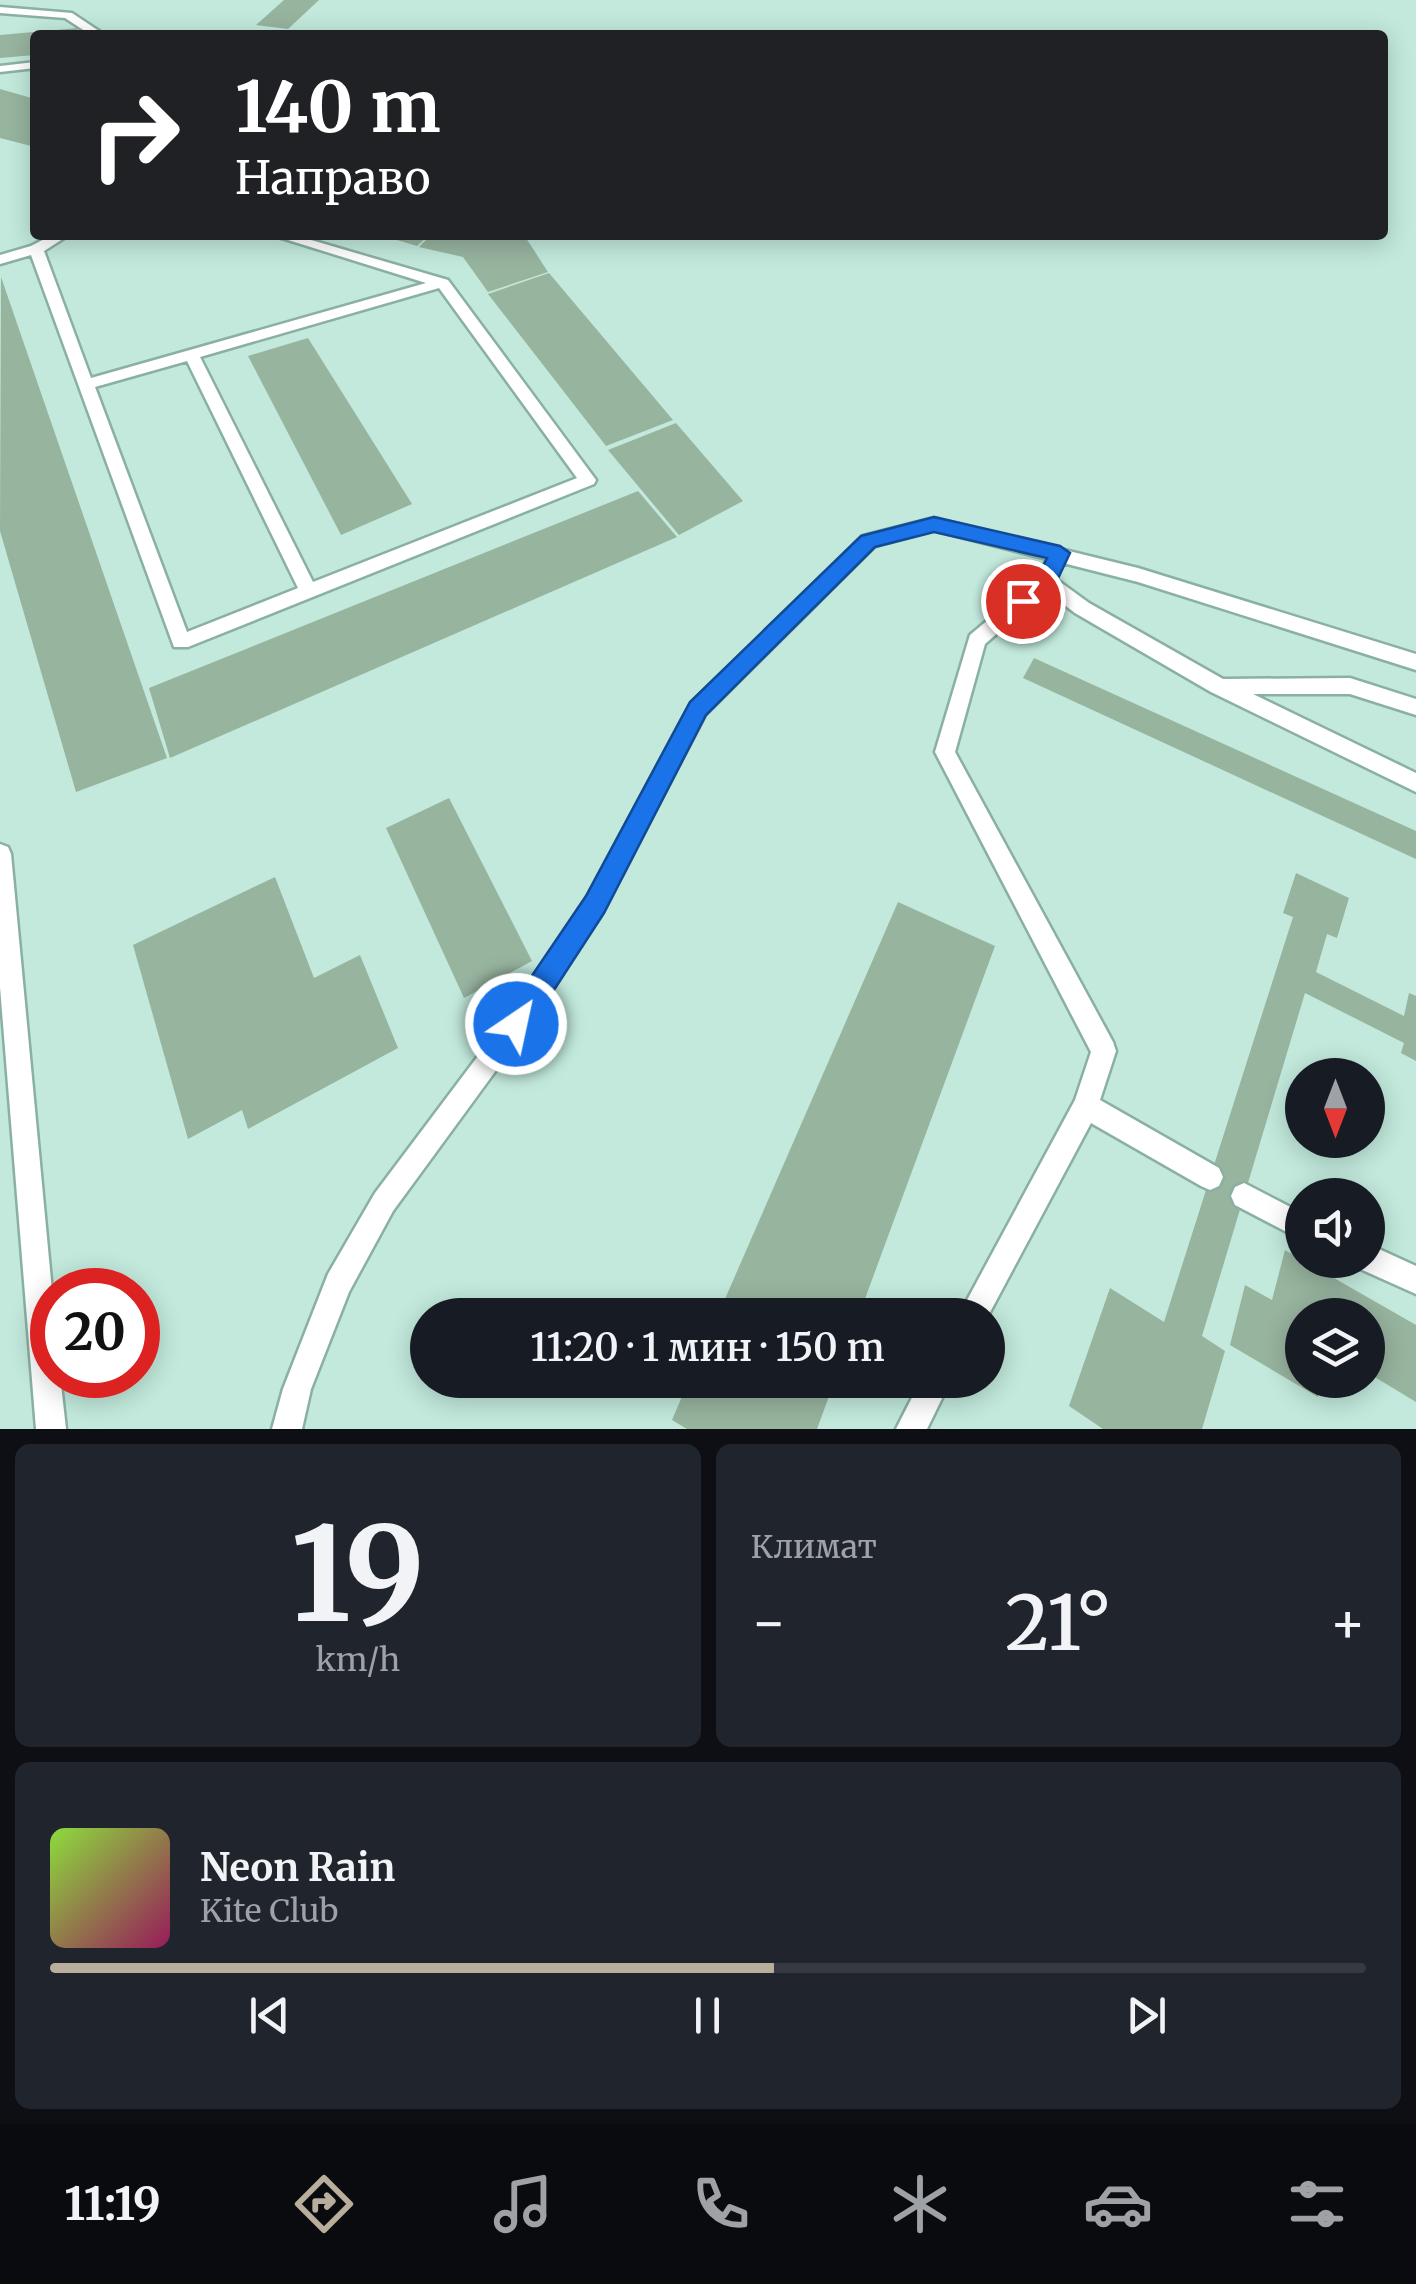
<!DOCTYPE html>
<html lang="ru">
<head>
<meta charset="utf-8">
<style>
  :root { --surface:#171b24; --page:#20242c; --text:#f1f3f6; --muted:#9ea1a6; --line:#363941; --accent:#b8ae9b }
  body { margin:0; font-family:Merriweather,serif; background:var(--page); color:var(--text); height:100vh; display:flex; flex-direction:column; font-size:38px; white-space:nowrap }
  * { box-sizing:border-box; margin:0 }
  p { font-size:32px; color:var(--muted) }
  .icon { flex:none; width:55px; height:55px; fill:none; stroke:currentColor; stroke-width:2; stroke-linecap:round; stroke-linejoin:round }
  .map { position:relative; height:1429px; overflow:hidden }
  .sheet { display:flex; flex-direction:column; gap:15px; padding:15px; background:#0d0f14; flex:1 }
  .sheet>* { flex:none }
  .guide { position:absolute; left:30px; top:30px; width:1358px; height:210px; border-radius:10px; box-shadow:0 5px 25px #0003; background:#202124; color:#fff; overflow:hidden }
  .needle { width:65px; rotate:180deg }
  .fabs { position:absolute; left:1285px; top:1058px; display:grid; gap:20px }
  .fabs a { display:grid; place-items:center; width:100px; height:100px; border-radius:50%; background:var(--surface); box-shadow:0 5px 25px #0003; font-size:50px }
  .speed { position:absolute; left:30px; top:1268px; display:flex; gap:20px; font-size:50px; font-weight:700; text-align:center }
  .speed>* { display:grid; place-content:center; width:130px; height:130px; border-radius:50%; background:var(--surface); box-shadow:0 5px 25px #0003; line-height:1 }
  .speed .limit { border:15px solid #d22; background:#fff; color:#111 }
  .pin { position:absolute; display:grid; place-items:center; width:85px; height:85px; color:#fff; margin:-42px; border:5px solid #fff; border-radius:50%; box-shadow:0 2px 10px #0007 }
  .me { position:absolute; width:110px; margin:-55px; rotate:34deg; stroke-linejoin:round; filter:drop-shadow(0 0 8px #0008) }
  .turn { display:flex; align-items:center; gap:35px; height:210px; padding:0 40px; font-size:45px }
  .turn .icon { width:130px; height:130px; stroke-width:2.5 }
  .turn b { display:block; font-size:70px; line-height:85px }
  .big { font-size:75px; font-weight:600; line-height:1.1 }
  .sheet .card { flex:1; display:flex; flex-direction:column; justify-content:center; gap:15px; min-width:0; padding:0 35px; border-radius:15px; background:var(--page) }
  .sheet .dial { align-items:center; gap:0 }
  .dial b { font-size:130px; line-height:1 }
  .song { display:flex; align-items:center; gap:30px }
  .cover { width:120px; height:120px; border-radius:15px; background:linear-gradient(135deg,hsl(90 70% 55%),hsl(330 70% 35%)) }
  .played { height:10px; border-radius:5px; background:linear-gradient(90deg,var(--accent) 55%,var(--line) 55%) }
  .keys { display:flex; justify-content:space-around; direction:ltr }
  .heat { display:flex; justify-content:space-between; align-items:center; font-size:55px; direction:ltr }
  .sheet .tiles { flex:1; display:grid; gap:15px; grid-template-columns:1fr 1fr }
  .card:last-child { grid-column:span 2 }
  .trip { position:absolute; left:410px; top:1298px; width:595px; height:100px; border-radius:50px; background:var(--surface); box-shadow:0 5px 25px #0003; font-weight:600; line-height:100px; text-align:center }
  .tab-bar { display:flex; height:160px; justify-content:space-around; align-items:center; background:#090b0e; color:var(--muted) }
  .tab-bar .icon { width:70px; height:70px }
  .tab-bar .on { color:var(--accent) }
  .tab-bar b { font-size:45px; color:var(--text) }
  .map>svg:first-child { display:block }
</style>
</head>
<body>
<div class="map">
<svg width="1416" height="1429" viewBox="0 0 1416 1429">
  <rect width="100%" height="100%" fill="#c2e9dc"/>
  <!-- building -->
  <path fill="#97b49f" d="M 284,0 L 319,0 L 288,29 L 256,25 Z
    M 78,28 L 75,35 L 35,35 L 35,55 L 0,58 L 0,35 Z
    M 0,89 L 35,99 L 35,147 L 0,138 Z
    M 380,235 L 429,235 L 417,246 Z
    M 431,235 L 518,235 L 526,238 L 548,272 L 488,292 L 463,257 L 419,247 Z
    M 549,273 L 673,420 L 606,446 L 488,294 Z
    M 1,277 L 167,758 L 76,792 L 0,531 Z
    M 308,338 L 412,504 L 341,535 L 248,356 Z
    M 676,423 L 743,501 L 679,535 L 608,450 Z
    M 638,491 L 677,537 L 170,758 L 149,688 Z
    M 1034,658 L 1416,831 L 1416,859 L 1023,678 Z
    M 449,798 L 532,961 L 464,998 L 386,828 Z
    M 1296,873 L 1349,898 L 1337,938 L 1327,934 L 1316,972 L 1404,1016 L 1409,993 L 1416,996 L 1416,1061 L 1401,1053 L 1404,1043 L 1305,993 L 1202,1336 L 1225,1351 L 1202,1429 L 1103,1429 L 1069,1406 L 1110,1288 L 1164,1322 L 1293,917 L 1283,913 Z
    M 275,877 L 314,978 L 360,955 L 398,1048 L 248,1129 L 242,1110 L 188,1139 L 133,945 Z
    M 898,902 L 995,946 L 859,1315 L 718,1315 Z
    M 1285,1250 L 1416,1325 L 1416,1402 L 1368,1373 L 1368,1315 L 1302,1315 L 1302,1380 L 1322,1380 L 1318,1397 L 1230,1345 L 1245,1285 L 1272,1300 Z
    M 689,1380 L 835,1380 L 817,1429 L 687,1429 L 672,1420 Z"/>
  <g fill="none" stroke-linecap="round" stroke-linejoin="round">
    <!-- lane casing -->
    <g stroke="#8ab0a3" stroke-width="5">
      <path id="lane" d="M 0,7 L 72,13 L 105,35 L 91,35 L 65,18 L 0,13 Z
        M 35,62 L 35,68 L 0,72 L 0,66 Z
        M 52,235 L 69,235 L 44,251 L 91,378 L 426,283 L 272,235 L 294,235 L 448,280 L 596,480 L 594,484 L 188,647 L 174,647 L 31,255 L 0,264 L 0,255 L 31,246 ZM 439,288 L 577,478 L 313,582 L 200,357 ZM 187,361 L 298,588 L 187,632 L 95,387 Z
        M 934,518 L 1138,568 L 1416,654 L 1416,670 L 1138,582 L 1063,563 L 1056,579 L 1089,603 L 1223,679 L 1350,678 L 1416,699 L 1416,715 L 1350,694 L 1253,694 L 1416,773 L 1416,792 L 1211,692 L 1075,613 L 1046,591 L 985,644 L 955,752 L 1113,1042 L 1116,1051 L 1100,1100 L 1219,1168 L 1223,1177 L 1219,1186 L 1210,1190 L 1201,1186 L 1091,1123 L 988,1316 L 959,1315 L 1075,1100 L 1091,1052 L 935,752 L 970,635 L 1039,577 L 1047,559 L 934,530 L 875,546 L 705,715 L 603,911 L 524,1032 L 393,1211 L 349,1292 L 311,1389 L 302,1429 L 272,1429 L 283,1389 L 328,1274 L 375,1193 L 508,1016 L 587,897 L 691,703 L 863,536 Z
        M 0,844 L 8,847 L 11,854 L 52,1291 L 52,1375 L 60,1375 L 66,1429 L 36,1429 L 0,987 Z
        M 1244,1183 L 1302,1213 L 1302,1240 L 1235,1205 L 1231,1196 L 1235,1187 Z
        M 1368,1244 L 1416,1266 L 1416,1294 L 1358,1268 L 1355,1260 L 1368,1260 Z
        M 921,1380 L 951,1380 L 927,1429 L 896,1429 Z"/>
    </g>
    <!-- lane -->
    <use href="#lane" fill="#fff" fill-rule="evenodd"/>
  </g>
  <!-- route -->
  <path fill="#1a73e8" stroke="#114b97" stroke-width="2.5" d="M 934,517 L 1060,546 L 1070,553 L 1054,587 L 1023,609 L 1013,601 L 1038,576 L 1047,558 L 934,532 L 875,547 L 706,715 L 604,913 L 526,1033 L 516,1037 L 506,1033 L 502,1024 L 506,1014 L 586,896 L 690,702 L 861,536 Z"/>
</svg>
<div class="fabs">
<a><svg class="needle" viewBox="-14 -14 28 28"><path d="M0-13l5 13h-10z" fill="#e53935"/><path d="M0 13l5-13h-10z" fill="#9ea1a6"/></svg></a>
<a><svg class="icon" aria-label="sound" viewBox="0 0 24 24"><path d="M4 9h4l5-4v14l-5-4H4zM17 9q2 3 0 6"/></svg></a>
<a><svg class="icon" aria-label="layers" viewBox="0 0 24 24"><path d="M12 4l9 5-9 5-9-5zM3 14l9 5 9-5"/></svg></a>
</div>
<div class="speed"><div class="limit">20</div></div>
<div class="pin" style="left:1023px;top:601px;background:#d93025"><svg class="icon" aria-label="arrive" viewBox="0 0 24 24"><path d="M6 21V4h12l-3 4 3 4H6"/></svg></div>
<svg class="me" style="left:516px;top:1024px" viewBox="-20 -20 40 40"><circle r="17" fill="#1a73e8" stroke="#fff" stroke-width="3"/><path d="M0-11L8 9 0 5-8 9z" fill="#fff"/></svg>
<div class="trip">11:20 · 1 мин · 150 m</div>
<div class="guide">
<div class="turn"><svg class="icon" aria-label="right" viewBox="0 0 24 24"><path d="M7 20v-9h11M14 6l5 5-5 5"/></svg><div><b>140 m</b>Направо</div></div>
</div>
</div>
<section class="sheet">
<div class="tiles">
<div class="card dial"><b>19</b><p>km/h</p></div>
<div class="card"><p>Климат</p>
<div class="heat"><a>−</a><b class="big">21°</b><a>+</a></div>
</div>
<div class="card">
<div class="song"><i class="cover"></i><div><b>Neon Rain</b><p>Kite Club</p></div></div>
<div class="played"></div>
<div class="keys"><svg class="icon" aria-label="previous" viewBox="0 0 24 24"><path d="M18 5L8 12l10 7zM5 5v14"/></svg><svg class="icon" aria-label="pause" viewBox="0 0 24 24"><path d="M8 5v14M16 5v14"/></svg><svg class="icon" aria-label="next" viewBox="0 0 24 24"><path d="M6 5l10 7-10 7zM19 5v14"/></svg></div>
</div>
</div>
</section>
<nav class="tab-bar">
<b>11:19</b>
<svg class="icon on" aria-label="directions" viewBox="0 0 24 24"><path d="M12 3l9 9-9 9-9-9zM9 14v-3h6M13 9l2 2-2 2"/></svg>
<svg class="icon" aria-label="music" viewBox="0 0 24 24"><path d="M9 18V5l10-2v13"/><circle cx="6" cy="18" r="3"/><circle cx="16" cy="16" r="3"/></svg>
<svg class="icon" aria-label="phone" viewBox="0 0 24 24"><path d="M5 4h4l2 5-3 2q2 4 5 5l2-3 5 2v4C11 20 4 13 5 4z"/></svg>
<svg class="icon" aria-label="climate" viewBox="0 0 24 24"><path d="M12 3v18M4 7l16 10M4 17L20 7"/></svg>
<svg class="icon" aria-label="car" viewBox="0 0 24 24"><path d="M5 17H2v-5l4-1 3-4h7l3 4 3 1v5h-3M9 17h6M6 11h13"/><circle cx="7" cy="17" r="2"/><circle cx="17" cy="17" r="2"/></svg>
<svg class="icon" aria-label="filters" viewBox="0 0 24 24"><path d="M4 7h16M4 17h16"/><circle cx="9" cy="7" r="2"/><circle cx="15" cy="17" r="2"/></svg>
</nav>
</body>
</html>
